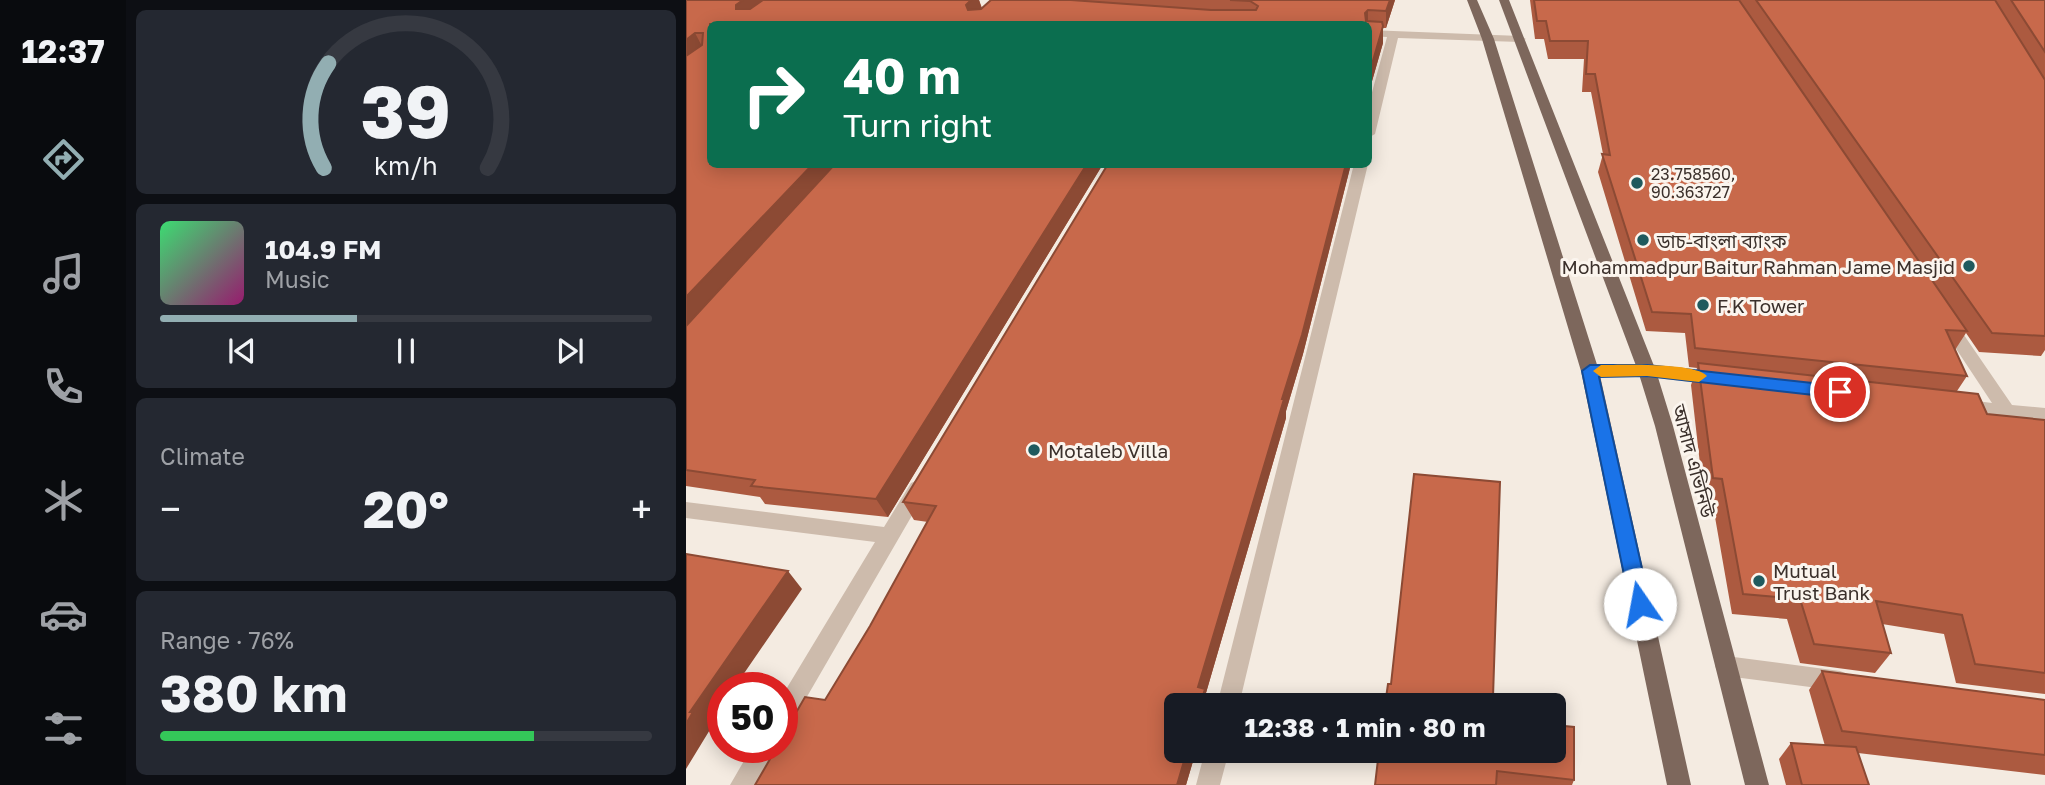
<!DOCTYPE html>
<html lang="en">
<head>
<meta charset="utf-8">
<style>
  :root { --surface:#171b24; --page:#242831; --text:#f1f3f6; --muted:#9ea1a6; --line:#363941; --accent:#92aeb2 }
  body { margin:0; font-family:"Golos Text","Noto Sans Bengali",sans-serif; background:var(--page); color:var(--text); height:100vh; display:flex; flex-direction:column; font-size:26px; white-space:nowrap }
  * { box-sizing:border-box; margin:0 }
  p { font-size:23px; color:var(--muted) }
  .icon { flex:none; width:38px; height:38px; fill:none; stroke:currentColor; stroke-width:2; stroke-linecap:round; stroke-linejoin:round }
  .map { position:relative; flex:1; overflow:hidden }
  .side { display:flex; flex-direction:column; gap:10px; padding:10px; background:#0d0f14; width:560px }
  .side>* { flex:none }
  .hud { position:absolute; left:21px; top:21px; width:665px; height:147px; border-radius:10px; box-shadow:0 4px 18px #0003; background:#0b6e4f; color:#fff; overflow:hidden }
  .speed { position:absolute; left:21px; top:672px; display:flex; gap:14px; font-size:35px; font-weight:700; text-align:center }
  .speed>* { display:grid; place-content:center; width:91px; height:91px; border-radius:50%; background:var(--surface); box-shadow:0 4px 18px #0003; line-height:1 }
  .speed .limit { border:10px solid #d22; background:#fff; color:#111 }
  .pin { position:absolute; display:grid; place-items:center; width:60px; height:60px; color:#fff; margin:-30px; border:4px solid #fff; border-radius:50%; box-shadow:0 2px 7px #0007 }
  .me { position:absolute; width:77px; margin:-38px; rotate:348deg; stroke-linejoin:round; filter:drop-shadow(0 0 5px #0008) }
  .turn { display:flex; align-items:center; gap:24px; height:147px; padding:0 21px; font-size:32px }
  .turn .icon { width:91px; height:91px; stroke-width:2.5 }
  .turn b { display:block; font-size:49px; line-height:60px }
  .big { font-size:52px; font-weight:700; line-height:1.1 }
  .side .card { flex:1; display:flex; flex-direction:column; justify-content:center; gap:10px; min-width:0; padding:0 24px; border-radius:10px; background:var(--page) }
  .side .dial { align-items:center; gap:0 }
  .dial svg { height:182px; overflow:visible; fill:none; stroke:var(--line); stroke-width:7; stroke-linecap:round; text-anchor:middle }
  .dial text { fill:var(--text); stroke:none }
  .song { display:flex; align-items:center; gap:21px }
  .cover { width:84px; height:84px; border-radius:10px; background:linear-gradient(135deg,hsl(140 70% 55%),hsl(320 70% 35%)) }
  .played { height:7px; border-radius:4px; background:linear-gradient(90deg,var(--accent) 40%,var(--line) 40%) }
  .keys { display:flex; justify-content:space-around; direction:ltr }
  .heat { display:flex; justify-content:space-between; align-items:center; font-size:38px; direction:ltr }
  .charge { height:10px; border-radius:5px; background:linear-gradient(90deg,#34c759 76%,var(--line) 0) }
  .trip { position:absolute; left:478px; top:693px; width:402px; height:70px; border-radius:10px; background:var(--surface); box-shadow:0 4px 18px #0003; font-weight:700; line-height:70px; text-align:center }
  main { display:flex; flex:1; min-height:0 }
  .menu { display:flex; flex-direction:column; width:126px; justify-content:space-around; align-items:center; background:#090b0e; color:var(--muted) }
  .menu .icon { width:49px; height:49px }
  .menu .selected { color:var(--accent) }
  .menu b { font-size:32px; color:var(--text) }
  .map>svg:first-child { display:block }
</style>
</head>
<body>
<main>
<nav class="menu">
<b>12:37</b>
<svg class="icon selected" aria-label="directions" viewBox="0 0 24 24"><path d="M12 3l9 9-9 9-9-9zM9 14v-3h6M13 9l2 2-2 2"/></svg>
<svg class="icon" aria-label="music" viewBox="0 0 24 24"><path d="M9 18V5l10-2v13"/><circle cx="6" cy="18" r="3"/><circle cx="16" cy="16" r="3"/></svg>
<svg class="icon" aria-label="phone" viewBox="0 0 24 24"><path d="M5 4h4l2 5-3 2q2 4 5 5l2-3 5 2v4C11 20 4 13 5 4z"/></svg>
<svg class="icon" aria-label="climate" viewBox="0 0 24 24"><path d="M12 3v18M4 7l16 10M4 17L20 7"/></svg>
<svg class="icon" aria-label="car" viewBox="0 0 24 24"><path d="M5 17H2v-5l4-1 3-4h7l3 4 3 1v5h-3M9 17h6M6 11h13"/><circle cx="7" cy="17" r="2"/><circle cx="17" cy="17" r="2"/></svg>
<svg class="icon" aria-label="filters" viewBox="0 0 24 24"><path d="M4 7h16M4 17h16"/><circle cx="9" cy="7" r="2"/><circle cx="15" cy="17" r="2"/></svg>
</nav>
<section class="side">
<div class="card dial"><svg viewBox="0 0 100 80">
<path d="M14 69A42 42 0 1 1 86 69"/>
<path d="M14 69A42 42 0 0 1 16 23" stroke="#92aeb2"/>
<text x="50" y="56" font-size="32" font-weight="700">39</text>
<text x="50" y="72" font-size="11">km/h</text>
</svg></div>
<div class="card">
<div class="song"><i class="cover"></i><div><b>104.9 FM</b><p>Music</p></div></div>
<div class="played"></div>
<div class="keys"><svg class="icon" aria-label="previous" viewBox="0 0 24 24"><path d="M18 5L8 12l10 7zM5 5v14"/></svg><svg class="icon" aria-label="pause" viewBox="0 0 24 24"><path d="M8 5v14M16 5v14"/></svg><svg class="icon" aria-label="next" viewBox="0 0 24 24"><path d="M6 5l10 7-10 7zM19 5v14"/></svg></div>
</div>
<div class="card"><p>Climate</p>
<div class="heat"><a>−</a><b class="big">20°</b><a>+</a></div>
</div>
<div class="card"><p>Range · 76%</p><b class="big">380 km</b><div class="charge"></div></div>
</section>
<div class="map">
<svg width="1359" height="785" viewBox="0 0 1359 785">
  <rect width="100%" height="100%" fill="#f4ebe1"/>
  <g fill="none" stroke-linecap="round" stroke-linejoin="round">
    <!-- minor -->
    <path fill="#cdbbac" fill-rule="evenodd" d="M 682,30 L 834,36 L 840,39 L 834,42 L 712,38 L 689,134 L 682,138 L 682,107 L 701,37 L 682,36 Z
      M 668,164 L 682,164 L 553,705 L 531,705 Z
      M 1261,317 L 1267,319 L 1326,405 L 1359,408 L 1359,422 L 1269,411 L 1266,406 L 1269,401 L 1275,399 L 1306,403 L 1253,323 Z
      M 904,365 L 961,365 L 1032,373 L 1041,379 L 1032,385 L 961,377 L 904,377 L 895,371 Z
      M 232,480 L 239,483 L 242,488 L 239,493 L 104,726 L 96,729 L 96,696 L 189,542 L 0,518 L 0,502 L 198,527 L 225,483 Z
      M 1040,656 L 1154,671 L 1162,674 L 1165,681 L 1162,688 L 1154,691 L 1040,676 L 1032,673 L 1029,666 L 1032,659 Z
      M 66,747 L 91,747 L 70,785 L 44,785 Z
      M 519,751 L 543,751 L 534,785 L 510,785 Z"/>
    <!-- major -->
    <path fill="#7d675c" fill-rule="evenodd" d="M 781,0 L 791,0 L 808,39 L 913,371 L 1005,785 L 981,785 L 895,371 L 796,39 Z
      M 813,0 L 823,0 L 970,371 L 987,426 L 1083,785 L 1059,785 L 969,426 L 952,371 Z"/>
  </g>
  <!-- wall -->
  <path fill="#ac5a40" d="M 0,0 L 293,0 L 296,8 L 305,0 L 709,0 L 700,28 L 697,28 L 697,43 L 682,95 L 682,24 L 24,164 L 417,164 L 202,517 L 79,504 L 74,497 L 0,486 Z
    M 844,0 L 1359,0 L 1359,350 L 1355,356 L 1293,352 L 1280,333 L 1269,350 L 1281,376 L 1271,391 L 1301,414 L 1359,420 L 1359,694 L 1270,683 L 1258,634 L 1196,624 L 1205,653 L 1189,673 L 1114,663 L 1101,619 L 1046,614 L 1026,500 L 1018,499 L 1005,385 L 1011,368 L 1003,367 L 999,333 L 960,331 L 912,172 L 917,154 L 905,92 L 896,92 L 898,59 L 862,59 L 858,39 L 849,39 Z
    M 422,164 L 665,164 L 617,354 L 600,411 L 600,418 L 520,693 L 490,751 L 510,751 L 500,785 L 69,785 L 139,700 L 184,626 L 242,522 L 228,520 L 217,502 Z
    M 1136,671 L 1359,700 L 1359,775 L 1172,753 L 1183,785 L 1100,785 L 1093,759 L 1105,743 L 1139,746 L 1123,690 Z
    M 693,751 L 888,780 L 886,785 L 689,785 Z"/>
  <!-- shaded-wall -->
  <path fill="#8c4a34" d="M 57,0 L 86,0 L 58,22 L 50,9 L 50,5 Z
    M 285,0 L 293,0 L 296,10 L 285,22 L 280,5 Z
    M 704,0 L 709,0 L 700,28 L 700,11 Z
    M 682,10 L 682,24 L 679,24 L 679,13 Z
    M 697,26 L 697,43 L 682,95 L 682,78 Z
    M 9,33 L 18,50 L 0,65 L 0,40 Z
    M 127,164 L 153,164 L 0,330 L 0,297 Z
    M 401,164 L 417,164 L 202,517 L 190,499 Z
    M 660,164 L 665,164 L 617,354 L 600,411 L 600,418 L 520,693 L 523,705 L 514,705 L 512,687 Z
    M 102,571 L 116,589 L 48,688 L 37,688 L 37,705 L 23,725 L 25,728 L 0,769 L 0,724 L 4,712 Z
    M 501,751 L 510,751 L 500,785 L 491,785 Z"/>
  <!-- building -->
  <path fill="#c8694b" stroke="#8c4a34" stroke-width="2" d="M 0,0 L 57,0 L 50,5 L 50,9 L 64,9 L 77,0 L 285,0 L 280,5 L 282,10 L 295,9 L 305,0 L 385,0 L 525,10 L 570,10 L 572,6 L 564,1 L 544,0 L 704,0 L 700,11 L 682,10 L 679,13 L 680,21 L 696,22 L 697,26 L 682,78 L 682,24 L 24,24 L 24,164 L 127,164 L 0,297 L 0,56 L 16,45 L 17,33 L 9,33 L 0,40 Z
    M 848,0 L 1053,0 L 1281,331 L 1260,330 L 1281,376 L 1009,348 L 1005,314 L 966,312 L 916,154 L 924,155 L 909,74 L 900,74 L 902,41 L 864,41 L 860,21 L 851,21 Z
    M 1070,0 L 1309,0 L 1359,80 L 1359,336 L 1306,333 Z
    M 1325,0 L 1359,0 L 1359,52 Z
    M 149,164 L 401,164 L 190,499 L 65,486 L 69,480 L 0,470 L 0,326 Z
    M 422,164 L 660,164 L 616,335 L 596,399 L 598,399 L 512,687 L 519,689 L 514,705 L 490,705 L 490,751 L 501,751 L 491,785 L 69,785 L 91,747 L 96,747 L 96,737 L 119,697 L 139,700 L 184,626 L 250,506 L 217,502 Z
    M 1012,363 L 1292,394 L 1301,414 L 1359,420 L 1359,673 L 1289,664 L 1276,615 L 1190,601 L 1205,653 L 1128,644 L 1114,599 L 1057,594 L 1036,479 L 1027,478 Z
    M 728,474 L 814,482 L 807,697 L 814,698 L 813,705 L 699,705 L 702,684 L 705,684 Z
    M 0,554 L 102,571 L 4,712 L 7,712 L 0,724 Z
    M 1136,671 L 1359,700 L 1359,755 L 1156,731 Z
    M 868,725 L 888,727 L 888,780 L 811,771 L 810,785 L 689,785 L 693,751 L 868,751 Z
    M 1105,743 L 1170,747 L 1183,785 L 1116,785 Z"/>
  <!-- route -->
  <path fill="#1a73e8" stroke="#114b97" stroke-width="2" d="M 904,365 L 961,365 L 1154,386 L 1162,392 L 1154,398 L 961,376 L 913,377 L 964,604 L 961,610 L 954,612 L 947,610 L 944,604 L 896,371 Z"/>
  <!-- slow -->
  <path fill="#f59e0b" d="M 915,365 C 935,365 1009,362 1021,376 L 1013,382 L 961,376 L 915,377 L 907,371 Z"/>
  <!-- markers -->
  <g fill="#1f5a5e" stroke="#fbf5ee" stroke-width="2.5">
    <circle cx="951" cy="183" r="7"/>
    <circle cx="957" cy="240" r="7"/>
    <circle cx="1283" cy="266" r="7"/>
    <circle cx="1017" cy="305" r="7"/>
    <circle cx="348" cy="450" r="7"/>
    <circle cx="1073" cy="581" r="7"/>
  </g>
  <g text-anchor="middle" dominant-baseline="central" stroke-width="6" stroke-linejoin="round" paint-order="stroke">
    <!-- far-poi labels -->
    <g font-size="16" fill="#3b302b" stroke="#fbf5ee" text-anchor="start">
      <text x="965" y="174">23.758560,<tspan x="965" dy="18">90.363727</tspan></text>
    </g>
    <!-- poi labels -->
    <g font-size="19" fill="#3b302b" stroke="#fbf5ee" text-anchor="start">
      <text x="971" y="240">ডাচ-বাংলা ব্যাংক</text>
      <text x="1269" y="266" text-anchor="end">Mohammadpur Baitur Rahman Jame Masjid</text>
      <text x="1031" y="305">F.K Tower</text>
      <text x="362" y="450">Motaleb Villa</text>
      <text x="1087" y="570">Mutual<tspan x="1087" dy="22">Trust Bank</tspan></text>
    </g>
    <!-- street labels -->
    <g font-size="19" fill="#3b302b" stroke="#fbf5ee">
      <text transform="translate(1008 461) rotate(75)">আসাদ এভিনিউ</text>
    </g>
  </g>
</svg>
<div class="speed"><div class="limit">50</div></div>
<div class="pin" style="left:1154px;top:392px;background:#d93025"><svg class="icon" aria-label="arrive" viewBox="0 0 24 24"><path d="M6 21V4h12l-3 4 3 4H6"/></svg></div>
<svg class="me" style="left:954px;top:604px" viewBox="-20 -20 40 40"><circle r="19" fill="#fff"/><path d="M0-13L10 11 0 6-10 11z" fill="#1a73e8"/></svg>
<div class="trip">12:38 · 1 min · 80 m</div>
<div class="hud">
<div class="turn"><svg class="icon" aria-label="right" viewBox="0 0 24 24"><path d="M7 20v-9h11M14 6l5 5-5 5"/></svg><div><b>40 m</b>Turn right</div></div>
</div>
</div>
</main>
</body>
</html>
